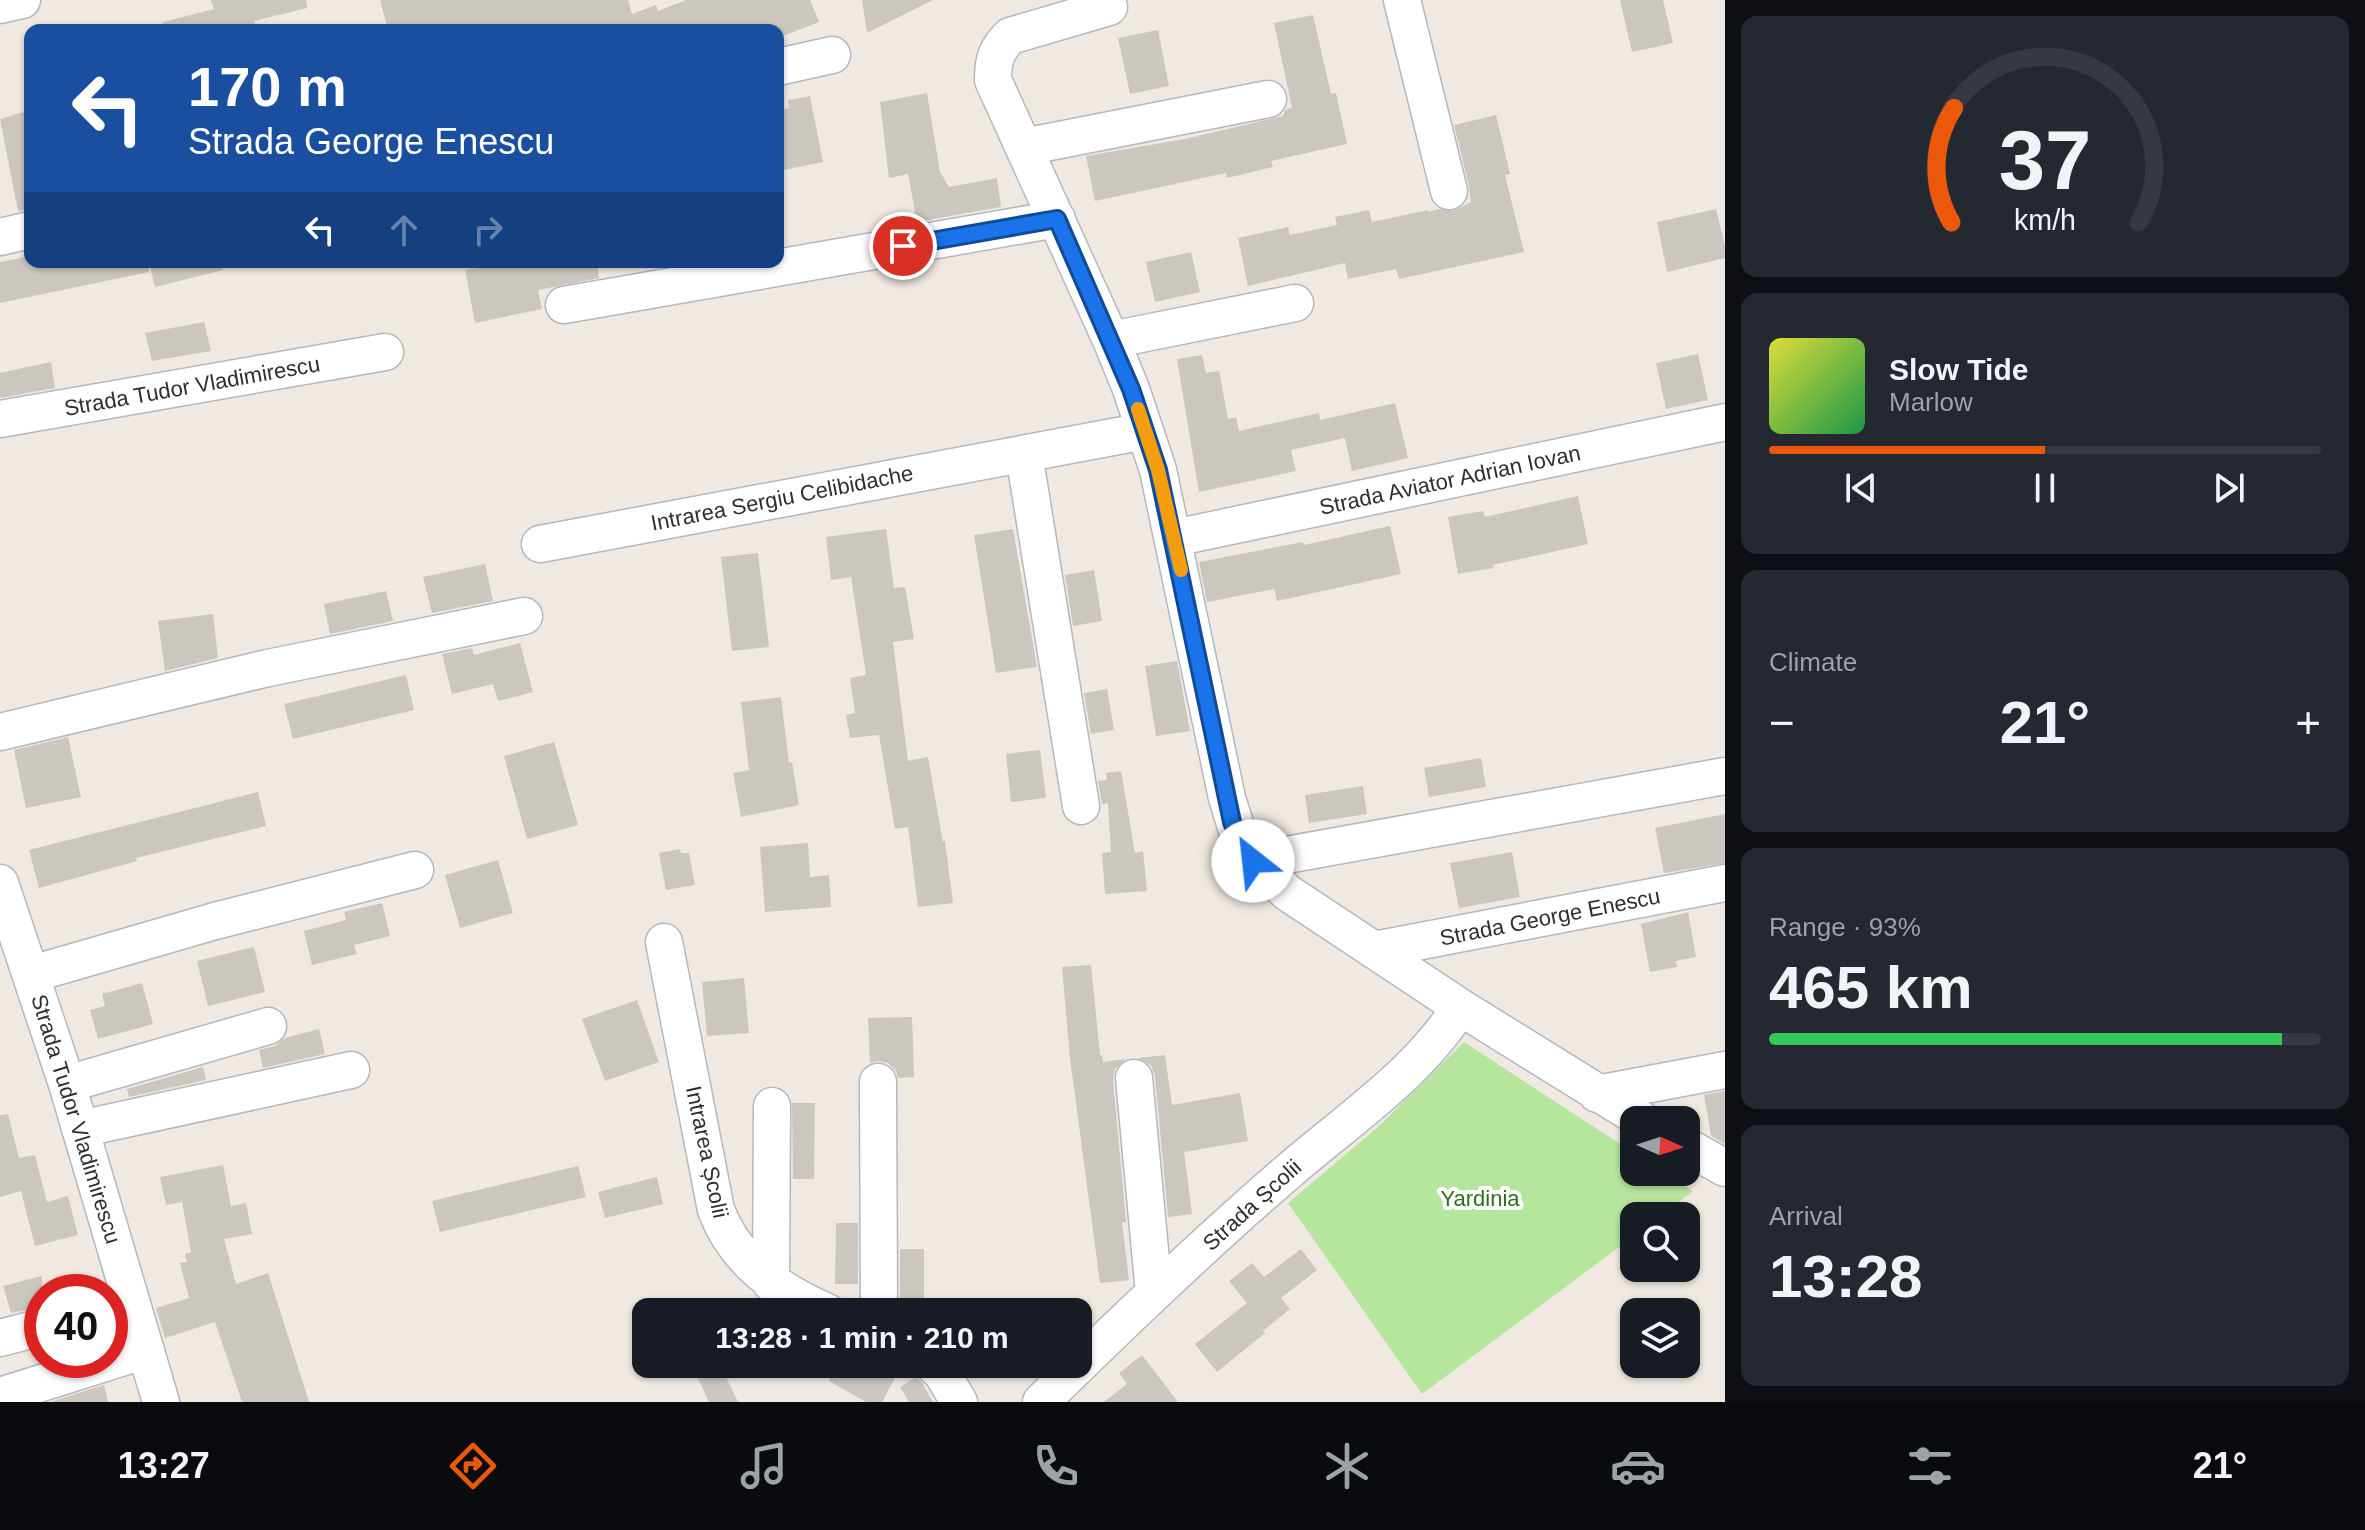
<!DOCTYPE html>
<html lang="en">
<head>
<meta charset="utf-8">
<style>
  :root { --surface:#171b24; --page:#242831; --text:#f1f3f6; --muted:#9ea1a6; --line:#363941; --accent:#ea580c }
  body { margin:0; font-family:Helvetica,sans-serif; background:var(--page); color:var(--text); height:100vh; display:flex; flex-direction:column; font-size:30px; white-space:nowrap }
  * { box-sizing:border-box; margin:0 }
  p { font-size:26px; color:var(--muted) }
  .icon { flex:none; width:44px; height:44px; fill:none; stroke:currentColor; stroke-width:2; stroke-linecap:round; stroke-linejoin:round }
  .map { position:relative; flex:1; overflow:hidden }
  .panel { display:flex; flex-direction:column; gap:16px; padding:16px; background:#0d0f14; width:640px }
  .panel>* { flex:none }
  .top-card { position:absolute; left:24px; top:24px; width:760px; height:244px; border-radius:16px; box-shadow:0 2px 6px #0004; background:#1a4fa0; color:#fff; overflow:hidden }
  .needle { width:52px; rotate:93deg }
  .controls { position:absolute; left:1620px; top:1106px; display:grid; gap:16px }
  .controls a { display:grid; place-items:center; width:80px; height:80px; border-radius:16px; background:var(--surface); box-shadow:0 2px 6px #0004; font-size:40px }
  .speed { position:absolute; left:24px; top:1274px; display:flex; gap:16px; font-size:40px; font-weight:700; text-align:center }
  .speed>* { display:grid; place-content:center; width:104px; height:104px; border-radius:50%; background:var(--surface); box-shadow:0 2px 6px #0004; line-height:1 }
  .speed .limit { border:12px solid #d22; background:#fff; color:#111 }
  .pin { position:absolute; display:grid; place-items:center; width:68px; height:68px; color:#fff; margin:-34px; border:4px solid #fff; border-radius:50%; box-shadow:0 2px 8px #0007 }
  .me { position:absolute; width:88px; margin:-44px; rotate:331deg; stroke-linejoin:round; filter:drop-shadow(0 0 6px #0008) }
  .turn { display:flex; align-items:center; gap:28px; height:168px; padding:0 32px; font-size:36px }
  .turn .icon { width:104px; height:104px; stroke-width:2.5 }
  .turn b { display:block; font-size:56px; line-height:68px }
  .lanes { display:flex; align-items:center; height:76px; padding:0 32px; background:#0003; justify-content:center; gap:40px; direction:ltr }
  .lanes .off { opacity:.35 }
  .big { font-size:60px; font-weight:700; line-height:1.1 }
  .panel .tile { flex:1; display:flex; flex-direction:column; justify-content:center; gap:12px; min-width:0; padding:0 28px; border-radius:16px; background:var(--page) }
  .panel .dial { align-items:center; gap:0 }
  .dial svg { height:208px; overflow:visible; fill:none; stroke:var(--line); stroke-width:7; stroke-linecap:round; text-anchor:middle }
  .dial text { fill:var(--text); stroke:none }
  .song { display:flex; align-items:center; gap:24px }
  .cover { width:96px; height:96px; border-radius:12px; background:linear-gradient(135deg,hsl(60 70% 55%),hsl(140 70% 35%)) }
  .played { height:8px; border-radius:4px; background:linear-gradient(90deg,var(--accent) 50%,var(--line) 50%) }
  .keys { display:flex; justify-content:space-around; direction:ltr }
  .heat { display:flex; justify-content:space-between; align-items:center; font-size:44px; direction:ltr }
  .charge { height:12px; border-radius:6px; background:linear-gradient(90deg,#34c759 93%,var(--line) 0) }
  .trip { position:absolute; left:632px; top:1298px; width:460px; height:80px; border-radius:16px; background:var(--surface); box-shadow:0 2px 6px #0004; font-weight:700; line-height:80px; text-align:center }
  .menu { display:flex; height:128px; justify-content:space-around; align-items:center; background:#090b0e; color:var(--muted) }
  .menu .icon { width:56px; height:56px }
  .menu .active { color:var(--accent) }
  .menu b { font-size:36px; color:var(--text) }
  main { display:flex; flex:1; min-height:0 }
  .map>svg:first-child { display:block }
</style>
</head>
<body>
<main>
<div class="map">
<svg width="1725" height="1402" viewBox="0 0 1725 1402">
  <rect width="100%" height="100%" fill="#efe9e1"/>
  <!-- green -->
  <path fill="#b6e59e" d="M 1464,1042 L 1634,1153 L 1634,1172 L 1664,1172 L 1693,1191 L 1660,1216 L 1634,1216 L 1634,1236 L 1422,1394 L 1288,1203 L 1378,1127 Z"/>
  <!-- building -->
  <path fill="#cbc7bf" d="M 211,0 L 306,0 L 307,8 L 254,21 L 257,30 L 164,30 L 163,22 L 214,9 Z
    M 380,0 L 628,0 L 632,14 L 656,5 L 658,11 L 686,0 L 810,0 L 819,22 L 778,38 L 778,30 L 388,30 Z
    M 862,0 L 933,0 L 867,33 Z
    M 1620,0 L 1663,0 L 1673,43 L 1632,52 Z
    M 1313,15 L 1331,94 L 1336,93 L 1347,144 L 1271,161 L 1273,167 L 1227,178 L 1226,173 L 1095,201 L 1086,156 L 1185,139 L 1283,116 L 1285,110 L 1292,108 L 1274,23 Z
    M 1158,30 L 1169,86 L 1130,94 L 1118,38 Z
    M 927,93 L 940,172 L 949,187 L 997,178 L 1001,207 L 917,222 L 908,174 L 889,178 L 880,102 Z
    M 810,96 L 823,162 L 784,170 L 778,138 L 778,111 L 789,108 L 788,100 Z
    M 30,110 L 30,210 L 18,211 L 0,119 Z
    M 1496,115 L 1510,174 L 1505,175 L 1524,252 L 1399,279 L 1396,269 L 1348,279 L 1345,263 L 1248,286 L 1238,238 L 1288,227 L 1290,235 L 1337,225 L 1335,217 L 1369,210 L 1372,222 L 1428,210 L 1428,212 L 1440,209 L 1453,211 L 1471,202 L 1469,186 L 1454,125 Z
    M 1716,209 L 1725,246 L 1725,258 L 1667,272 L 1657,222 Z
    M 1191,252 L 1200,292 L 1155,302 L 1146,262 Z
    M 30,256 L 30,262 L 148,262 L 149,272 L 0,303 L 0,262 Z
    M 149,262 L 222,262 L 223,270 L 155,287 Z
    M 509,262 L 597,262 L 599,278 L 538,290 L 542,309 L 475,323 L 465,270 Z
    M 204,322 L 211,351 L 152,361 L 145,333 Z
    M 1698,354 L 1708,400 L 1666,409 L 1656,363 Z
    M 1202,355 L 1206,373 L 1219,371 L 1228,419 L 1236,417 L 1239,431 L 1319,413 L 1320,420 L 1395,403 L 1408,458 L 1352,471 L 1345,438 L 1291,450 L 1296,471 L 1199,492 L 1177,359 Z
    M 51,362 L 55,388 L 0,398 L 0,373 Z
    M 1578,496 L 1588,544 L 1493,565 L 1494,568 L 1458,574 L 1448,517 L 1483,511 L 1485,517 Z
    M 1390,526 L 1401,574 L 1277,601 L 1274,589 L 1207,602 L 1199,562 L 1303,542 L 1304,545 Z
    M 886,529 L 894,588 L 905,587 L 914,639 L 893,642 L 908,761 L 928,757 L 943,842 L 945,841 L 953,903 L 918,907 L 908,827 L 895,829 L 879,735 L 850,738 L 846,715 L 855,713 L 850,678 L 866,675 L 851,577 L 831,580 L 826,537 Z
    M 1013,529 L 1037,667 L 996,673 L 974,535 Z
    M 758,553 L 769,647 L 732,651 L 721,557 Z
    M 485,564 L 493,601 L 432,613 L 423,577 Z
    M 1094,570 L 1102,621 L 1073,626 L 1065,575 Z
    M 386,591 L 393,621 L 330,634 L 324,604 Z
    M 213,614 L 218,658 L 165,671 L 158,621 Z
    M 520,643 L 533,692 L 498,701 L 493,684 L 452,694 L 442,654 L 472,648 L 474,655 Z
    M 1177,661 L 1190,731 L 1156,736 L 1145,666 Z
    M 406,675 L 414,710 L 293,739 L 284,704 Z
    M 1107,689 L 1114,730 L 1091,734 L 1084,693 Z
    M 781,697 L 789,763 L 792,762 L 799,805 L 741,817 L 733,773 L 749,770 L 741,702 Z
    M 68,737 L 81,797 L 26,808 L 14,750 Z
    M 554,742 L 578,825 L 527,839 L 504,756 Z
    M 1040,750 L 1046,798 L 1011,802 L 1006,754 Z
    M 1481,758 L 1486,787 L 1429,797 L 1424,768 Z
    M 1121,771 L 1135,853 L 1143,851 L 1147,891 L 1105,894 L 1102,853 L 1111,852 L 1108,803 L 1102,804 L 1098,781 L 1107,780 L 1106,773 Z
    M 1363,786 L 1367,814 L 1309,823 L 1305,795 Z
    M 258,792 L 266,826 L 136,858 L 137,861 L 39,888 L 29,850 Z
    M 1725,814 L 1725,863 L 1664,873 L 1655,828 Z
    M 808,843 L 810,877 L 829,875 L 831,907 L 765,912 L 760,847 Z
    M 680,849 L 681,853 L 689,853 L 695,885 L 666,890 L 659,853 Z
    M 1512,852 L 1520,897 L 1459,908 L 1450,863 Z
    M 498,860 L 513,913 L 460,928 L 445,875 Z
    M 382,903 L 390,936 L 354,945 L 357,954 L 312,965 L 304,931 L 346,920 L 344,912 Z
    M 1688,912 L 1696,957 L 1676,961 L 1677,967 L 1650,972 L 1641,924 Z
    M 254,947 L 265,992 L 208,1006 L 197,961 Z
    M 1091,965 L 1100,1055 L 1102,1055 L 1103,1062 L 1126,1059 L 1115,1069 L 1113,1080 L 1126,1222 L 1122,1223 L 1129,1280 L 1100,1283 L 1070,1058 L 1062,967 Z
    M 744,978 L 749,1033 L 707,1036 L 702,982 Z
    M 142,983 L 153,1024 L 98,1039 L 90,1010 L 105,1006 L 102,994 Z
    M 637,1000 L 659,1062 L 605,1081 L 582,1019 Z
    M 912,1017 L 914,1077 L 898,1078 L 896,1071 L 888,1063 L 879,1061 L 870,1063 L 868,1018 Z
    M 319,1029 L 325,1054 L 263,1068 L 259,1050 L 275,1046 L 285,1038 Z
    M 1165,1055 L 1172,1105 L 1240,1093 L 1248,1141 L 1184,1152 L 1192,1214 L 1168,1217 L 1155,1076 L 1151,1065 L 1138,1058 Z
    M 203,1067 L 206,1080 L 129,1097 L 127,1089 Z
    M 1725,1091 L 1725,1144 L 1711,1136 L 1704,1095 Z
    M 792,1103 L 815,1103 L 814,1179 L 793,1179 Z
    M 8,1114 L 19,1158 L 35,1155 L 47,1202 L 68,1196 L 78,1235 L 35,1246 L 21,1191 L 0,1197 L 0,1115 Z
    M 223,1165 L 231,1206 L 246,1203 L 252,1234 L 224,1239 L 236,1284 L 268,1273 L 309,1402 L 242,1402 L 215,1322 L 165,1338 L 156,1308 L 189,1298 L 180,1263 L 187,1262 L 185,1254 L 191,1252 L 182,1202 L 166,1205 L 160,1177 Z
    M 578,1166 L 586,1197 L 440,1232 L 432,1201 Z
    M 657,1177 L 663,1204 L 605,1218 L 598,1192 Z
    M 836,1223 L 858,1223 L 858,1284 L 835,1284 Z
    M 900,1249 L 924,1249 L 924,1309 L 900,1309 Z
    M 1301,1249 L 1317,1270 L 1281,1298 L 1290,1309 L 1263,1331 L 1265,1333 L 1217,1372 L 1195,1344 L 1247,1303 L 1229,1281 L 1252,1263 L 1264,1277 Z
    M 42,1276 L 42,1307 L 11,1313 L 3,1286 Z
    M 1142,1355 L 1178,1402 L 1104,1402 L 1127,1384 L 1119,1373 Z
    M 712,1364 L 720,1364 L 738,1402 L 709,1402 L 695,1372 Z
    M 838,1364 L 870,1364 L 895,1378 L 882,1402 L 866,1402 L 829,1381 Z
    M 916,1377 L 922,1383 L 933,1402 L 909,1402 L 900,1387 Z
    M 104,1385 L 108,1402 L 53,1402 L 53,1401 Z"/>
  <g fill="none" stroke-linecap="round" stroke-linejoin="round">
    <!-- minor casing -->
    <g stroke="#b4b7c1" stroke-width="39">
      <path id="minor" d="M 1402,0 L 1449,191
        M 0,5 L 22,0
        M 1109,7 L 1010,36 C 996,50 993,60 993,80 L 1111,340 L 1131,389 L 1158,470 L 1227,798 L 1240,840 L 1253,861 L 1288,893 L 1460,1007 L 1642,1120
        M 778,67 L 832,55
        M 1024,147 L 1268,99
        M 0,237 L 30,230
        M 564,305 L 1057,219
        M 1111,340 L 1295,303
        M 0,419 L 385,352
        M 1024,454 L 1081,806
        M 1174,538 L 1725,422
        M 540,544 L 1145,431
        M 0,732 L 268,668 L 524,616
        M 1253,861 L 1725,776
        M 0,883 L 67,1084 L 161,1402
        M 664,942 L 716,1210 C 736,1262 777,1290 827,1312
        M 1374,950 L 1725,883
        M 32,974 L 215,921 L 415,870
        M 1134,1078 L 1154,1293
        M 878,1082 L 879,1312
        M 67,1084 L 268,1026
        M 1597,1094 L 1725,1070
        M 80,1129 L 351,1070
        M 1686,1146 L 1725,1168
        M 771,1283 L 772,1106
        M 0,1338 L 42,1327
        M 932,1364 L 942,1373 L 959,1402
        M 0,1396 L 146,1350
        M 1041,1402 C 1122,1323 1204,1244 1290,1170 C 1348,1120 1419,1073 1460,1007"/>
    </g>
    <!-- minor -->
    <use href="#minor" stroke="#fff" stroke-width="36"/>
  </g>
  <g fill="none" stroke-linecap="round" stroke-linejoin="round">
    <!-- route casing -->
    <g stroke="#114b97" stroke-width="20">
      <path id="route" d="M 903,246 L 1057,219 L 1131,389 L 1158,470 L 1232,822 L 1240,840 L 1253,861"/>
    </g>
    <!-- route -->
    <use href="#route" stroke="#1a73e8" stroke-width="14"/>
    <!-- slow -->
    <path stroke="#f59e0b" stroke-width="14" d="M 1138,409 L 1158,470 L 1181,570"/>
  </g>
  <g text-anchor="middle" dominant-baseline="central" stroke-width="8" stroke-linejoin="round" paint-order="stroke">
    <!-- street labels -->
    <g font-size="22" fill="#2e2e2e" stroke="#fff">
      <text transform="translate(192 386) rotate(-10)">Strada Tudor Vladimirescu</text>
      <text transform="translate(1450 480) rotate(-12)">Strada Aviator Adrian Iovan</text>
      <text transform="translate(782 498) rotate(-11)">Intrarea Sergiu Celibidache</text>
      <text transform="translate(1550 917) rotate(-11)">Strada George Enescu</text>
      <text transform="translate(76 1119) rotate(73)">Strada Tudor Vladimirescu</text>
      <text transform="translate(707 1152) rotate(78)">Intrarea Școlii</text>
      <text transform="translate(1252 1205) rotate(-42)">Strada Școlii</text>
    </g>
    <!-- park labels -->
    <g font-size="22" fill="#2c6e1b" stroke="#fff">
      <text x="1480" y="1198">Yardinia</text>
    </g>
  </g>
</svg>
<div class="controls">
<a><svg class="needle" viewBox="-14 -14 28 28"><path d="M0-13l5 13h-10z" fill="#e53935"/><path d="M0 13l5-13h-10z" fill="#9ea1a6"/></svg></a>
<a><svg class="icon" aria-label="search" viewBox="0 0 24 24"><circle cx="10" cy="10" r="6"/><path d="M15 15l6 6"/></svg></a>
<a><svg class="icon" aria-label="layers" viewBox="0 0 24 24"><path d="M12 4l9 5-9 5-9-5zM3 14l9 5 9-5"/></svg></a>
</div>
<div class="speed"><div class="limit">40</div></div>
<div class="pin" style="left:903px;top:246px;background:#d93025"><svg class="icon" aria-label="arrive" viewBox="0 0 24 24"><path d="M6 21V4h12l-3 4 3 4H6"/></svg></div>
<svg class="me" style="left:1253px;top:861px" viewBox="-20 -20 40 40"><circle r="19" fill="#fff"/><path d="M0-13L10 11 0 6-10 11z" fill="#1a73e8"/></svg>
<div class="trip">13:28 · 1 min · 210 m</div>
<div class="top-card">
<div class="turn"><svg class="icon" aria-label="left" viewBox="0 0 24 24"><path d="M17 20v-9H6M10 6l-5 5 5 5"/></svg><div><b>170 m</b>Strada George Enescu</div></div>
<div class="lanes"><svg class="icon" aria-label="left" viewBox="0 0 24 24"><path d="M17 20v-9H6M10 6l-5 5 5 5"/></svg><svg class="icon off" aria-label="ahead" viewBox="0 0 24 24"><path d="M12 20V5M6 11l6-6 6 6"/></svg><svg class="icon off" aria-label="right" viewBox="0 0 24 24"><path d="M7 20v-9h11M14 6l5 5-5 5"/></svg></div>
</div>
</div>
<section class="panel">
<div class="tile dial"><svg viewBox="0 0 100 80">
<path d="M14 69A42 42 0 1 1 86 69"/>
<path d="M14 69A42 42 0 0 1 15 25" stroke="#ea580c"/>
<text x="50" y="56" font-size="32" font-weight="700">37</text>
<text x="50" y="72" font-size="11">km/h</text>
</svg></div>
<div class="tile">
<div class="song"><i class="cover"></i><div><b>Slow Tide</b><p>Marlow</p></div></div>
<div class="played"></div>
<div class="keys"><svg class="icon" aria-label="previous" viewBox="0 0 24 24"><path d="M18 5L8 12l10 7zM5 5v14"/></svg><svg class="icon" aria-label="pause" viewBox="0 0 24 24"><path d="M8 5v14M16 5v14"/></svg><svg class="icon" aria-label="next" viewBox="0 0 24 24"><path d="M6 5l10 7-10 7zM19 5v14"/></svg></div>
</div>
<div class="tile"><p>Climate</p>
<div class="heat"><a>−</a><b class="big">21°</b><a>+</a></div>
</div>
<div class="tile"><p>Range · 93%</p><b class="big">465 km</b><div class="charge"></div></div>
<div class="tile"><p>Arrival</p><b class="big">13:28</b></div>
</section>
</main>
<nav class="menu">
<b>13:27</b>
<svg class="icon active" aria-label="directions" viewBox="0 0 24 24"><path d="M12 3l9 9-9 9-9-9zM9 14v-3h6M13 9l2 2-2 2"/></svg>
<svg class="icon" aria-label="music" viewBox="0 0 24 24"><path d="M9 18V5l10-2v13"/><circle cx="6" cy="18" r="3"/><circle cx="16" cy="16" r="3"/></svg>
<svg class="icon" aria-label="phone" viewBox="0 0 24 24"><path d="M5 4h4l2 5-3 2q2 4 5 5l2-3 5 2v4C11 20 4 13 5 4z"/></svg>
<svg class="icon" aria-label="climate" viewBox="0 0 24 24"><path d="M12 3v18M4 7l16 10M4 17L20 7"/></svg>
<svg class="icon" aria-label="car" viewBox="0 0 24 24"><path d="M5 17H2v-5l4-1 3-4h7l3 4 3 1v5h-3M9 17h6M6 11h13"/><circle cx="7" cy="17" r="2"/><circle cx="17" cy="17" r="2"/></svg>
<svg class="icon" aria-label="filters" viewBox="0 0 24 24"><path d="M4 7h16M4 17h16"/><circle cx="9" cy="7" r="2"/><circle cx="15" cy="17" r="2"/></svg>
<b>21°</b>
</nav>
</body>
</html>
